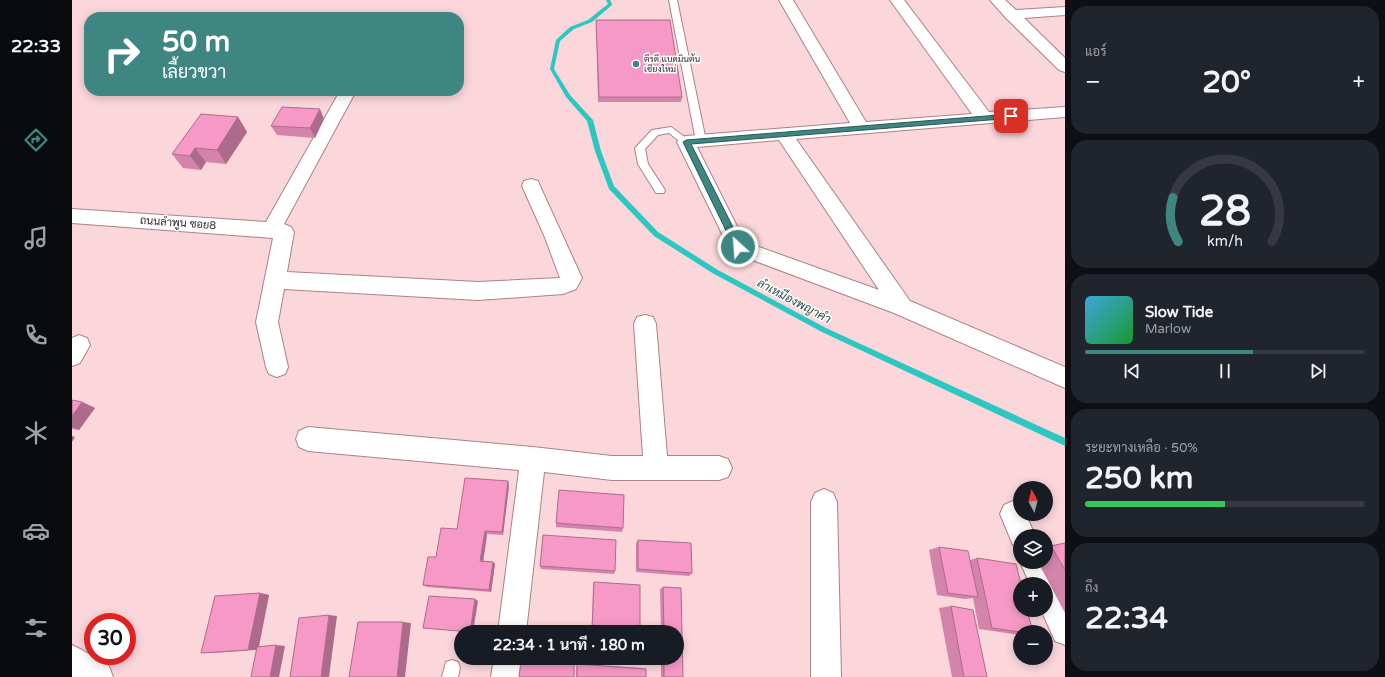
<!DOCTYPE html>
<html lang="th">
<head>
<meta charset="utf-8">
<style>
  :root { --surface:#171b24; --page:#20242c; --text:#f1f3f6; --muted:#9ea1a6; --line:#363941; --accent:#3f8682 }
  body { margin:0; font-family:"Varela Round",Sarabun,sans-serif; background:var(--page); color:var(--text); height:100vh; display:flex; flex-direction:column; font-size:15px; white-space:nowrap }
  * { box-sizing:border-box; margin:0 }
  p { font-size:13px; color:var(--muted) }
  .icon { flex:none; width:22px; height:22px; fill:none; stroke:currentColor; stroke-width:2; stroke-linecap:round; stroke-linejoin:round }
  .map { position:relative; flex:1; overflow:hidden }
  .details { display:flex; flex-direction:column; gap:6px; padding:6px; background:#0d0f14; width:320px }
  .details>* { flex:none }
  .top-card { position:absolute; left:12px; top:12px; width:380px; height:84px; border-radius:16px; box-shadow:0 2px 10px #0003; background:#3f8682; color:#fff; overflow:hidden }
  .needle { width:26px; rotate:353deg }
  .controls { position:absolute; left:941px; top:481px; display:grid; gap:8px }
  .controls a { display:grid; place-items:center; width:40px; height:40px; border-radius:50%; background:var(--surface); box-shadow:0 2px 10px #0003; font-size:20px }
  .speed { position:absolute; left:12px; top:613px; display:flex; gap:8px; font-size:20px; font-weight:700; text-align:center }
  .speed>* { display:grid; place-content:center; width:52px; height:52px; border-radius:50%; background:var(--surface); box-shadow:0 2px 10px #0003; line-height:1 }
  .speed .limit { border:6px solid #d22; background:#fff; color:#111 }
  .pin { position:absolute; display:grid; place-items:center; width:34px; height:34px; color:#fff; margin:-17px; border-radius:8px; box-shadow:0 2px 6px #0006 }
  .me { position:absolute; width:44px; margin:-22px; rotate:334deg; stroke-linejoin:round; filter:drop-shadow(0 0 3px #0008) }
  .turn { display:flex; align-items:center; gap:14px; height:84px; padding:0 12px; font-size:18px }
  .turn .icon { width:52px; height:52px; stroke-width:2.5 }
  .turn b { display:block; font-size:28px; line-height:34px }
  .big { font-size:30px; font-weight:700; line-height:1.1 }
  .details .tile { flex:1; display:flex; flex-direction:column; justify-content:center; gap:6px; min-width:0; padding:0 14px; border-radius:16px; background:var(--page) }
  .details .dial { align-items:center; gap:0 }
  .dial svg { height:104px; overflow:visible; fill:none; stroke:var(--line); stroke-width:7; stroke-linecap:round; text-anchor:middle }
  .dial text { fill:var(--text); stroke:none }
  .song { display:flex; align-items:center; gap:12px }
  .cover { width:48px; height:48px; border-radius:6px; background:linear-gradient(135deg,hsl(200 70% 55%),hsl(130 70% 35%)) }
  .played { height:4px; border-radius:2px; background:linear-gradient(90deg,var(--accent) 60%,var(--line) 60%) }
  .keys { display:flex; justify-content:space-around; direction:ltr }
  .heat { display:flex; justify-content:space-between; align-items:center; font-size:22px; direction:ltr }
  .charge { height:6px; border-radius:3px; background:linear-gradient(90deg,#34c759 50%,var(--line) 0) }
  .trip { position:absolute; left:382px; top:625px; width:230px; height:40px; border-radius:20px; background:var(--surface); box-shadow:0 2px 10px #0003; font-weight:700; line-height:40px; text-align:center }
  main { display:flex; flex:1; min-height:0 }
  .tabs { display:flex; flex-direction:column; width:72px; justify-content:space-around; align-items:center; background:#090b0e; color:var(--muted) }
  .tabs .icon { width:28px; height:28px }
  .tabs .on { color:var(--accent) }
  .tabs b { font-size:18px; color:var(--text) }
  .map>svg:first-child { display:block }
</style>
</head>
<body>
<main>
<nav class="tabs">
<b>22:33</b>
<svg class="icon on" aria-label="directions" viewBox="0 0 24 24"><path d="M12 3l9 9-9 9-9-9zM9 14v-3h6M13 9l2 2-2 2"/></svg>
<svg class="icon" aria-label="music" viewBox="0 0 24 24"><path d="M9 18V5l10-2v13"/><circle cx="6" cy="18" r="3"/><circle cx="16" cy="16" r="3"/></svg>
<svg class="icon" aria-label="phone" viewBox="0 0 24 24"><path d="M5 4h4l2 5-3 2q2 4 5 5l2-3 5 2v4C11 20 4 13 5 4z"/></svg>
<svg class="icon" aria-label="climate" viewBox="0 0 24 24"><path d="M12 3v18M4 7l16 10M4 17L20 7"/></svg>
<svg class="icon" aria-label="car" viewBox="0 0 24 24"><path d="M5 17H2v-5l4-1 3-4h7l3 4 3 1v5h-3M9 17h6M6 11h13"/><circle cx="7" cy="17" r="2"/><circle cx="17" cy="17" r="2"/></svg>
<svg class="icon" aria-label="filters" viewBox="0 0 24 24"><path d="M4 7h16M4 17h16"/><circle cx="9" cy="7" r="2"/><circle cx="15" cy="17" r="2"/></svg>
</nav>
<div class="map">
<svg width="993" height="677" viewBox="0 0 993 677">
  <rect width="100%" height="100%" fill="#fbd6da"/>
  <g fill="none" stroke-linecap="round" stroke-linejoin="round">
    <!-- stream -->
    <path fill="#2cc7c0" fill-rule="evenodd" d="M 534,0 L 538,0 L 540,4 L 540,5 L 520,22 L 502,29 L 488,41 L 482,69 L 498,95 L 521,120 L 529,151 L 542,186 L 586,232 L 646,270 L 754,328 L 993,438 L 993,446 L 750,332 L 642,274 L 582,236 L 537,189 L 523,151 L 515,121 L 494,97 L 478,69 L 484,40 L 498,27 L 516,20 L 536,4 Z"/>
    <!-- service casing -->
    <g stroke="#ab8287" stroke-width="2">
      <path id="service" d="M 597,0 L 605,0 L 634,141 L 629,144 L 624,141 Z
        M 599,127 L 617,140 L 619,142 L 617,144 L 611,144 L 597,133 L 586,135 L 573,149 L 576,164 L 593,190 L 592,193 L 584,193 L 566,164 L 563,148 L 580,130 Z
        M 380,660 L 386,662 L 388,668 L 386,677 L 370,677 L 374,662 Z"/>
    </g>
    <!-- minor casing -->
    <g stroke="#ab8287" stroke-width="2">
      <path id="minor" d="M 707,0 L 721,0 L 794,122 L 900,114 L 818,0 L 832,0 L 917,112 L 993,107 L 993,117 L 724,139 L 838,301 L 993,367 L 993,388 L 822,313 L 659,252 L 605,142 L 608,138 L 614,136 L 778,123 ZM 707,140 L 807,290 L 673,242 L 625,147 Z
        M 918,0 L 933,0 L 944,10 L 993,7 L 993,15 L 952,18 L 993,58 L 993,72 L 987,70 L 934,18 Z
        M 268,91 L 284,91 L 212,224 L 219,227 L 222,232 L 215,272 L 406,282 L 488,278 L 472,235 L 450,186 L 452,181 L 459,179 L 466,181 L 468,186 L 510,278 L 504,289 L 491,294 L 406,300 L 212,289 L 206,322 L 216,367 L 213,374 L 205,377 L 197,374 L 194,367 L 184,322 L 201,238 L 0,223 L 0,209 L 194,222 Z
        M 573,315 L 581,317 L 584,324 L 595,456 L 647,456 L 656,459 L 660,468 L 656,477 L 647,480 L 540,480 L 472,472 L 454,632 L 426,632 L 447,470 L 236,451 L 227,447 L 224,439 L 227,431 L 236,427 L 461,447 L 540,456 L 571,456 L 562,324 L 565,317 Z
        M 7,335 L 15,338 L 18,345 L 8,363 L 0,366 L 0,338 Z
        M 752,489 L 761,493 L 765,502 L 769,677 L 739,677 L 739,502 L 743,493 Z
        M 941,501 L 948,504 L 948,514 L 954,514 L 963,536 L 948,536 L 948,548 L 941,545 L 928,514 L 932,505 Z
        M 974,557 L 993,599 L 993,645 L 983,641 L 969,610 L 974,610 L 974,584 L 958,584 L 948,562 L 974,562 Z
        M 0,645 L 10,650 L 37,666 L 41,677 L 0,677 Z
        M 422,658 L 452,658 L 449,677 L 419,677 Z"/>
    </g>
    <!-- service -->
    <use href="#service" fill="#fff" fill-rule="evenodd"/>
    <!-- minor -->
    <use href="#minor" fill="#fff" fill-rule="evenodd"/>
  </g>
  <!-- wall -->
  <path fill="#d484aa" d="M 524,20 L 610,97 L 609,102 L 526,102 Z
    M 166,117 L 175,132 L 154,164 L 134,162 L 129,170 L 111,168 L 100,154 Z
    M 252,119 L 243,138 L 205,135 L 199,126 Z
    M 0,400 L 10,402 L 23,408 L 7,430 L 0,429 Z
    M 437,485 L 431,535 L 415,534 L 411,561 L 421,562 L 423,564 L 419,592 L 355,587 L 351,585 L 364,557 L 385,529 Z
    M 484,523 L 551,528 L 550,532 L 484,527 Z
    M 566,540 L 620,573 L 617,576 L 564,572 L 564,543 Z
    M 993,543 L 993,613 L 966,562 L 974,562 L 974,547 Z
    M 867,547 L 898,560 L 905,558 L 948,632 L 948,635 L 907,629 L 901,598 L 893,599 L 865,595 L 857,550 Z
    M 468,566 L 543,571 L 542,574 L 469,569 Z
    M 522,582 L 568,632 L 546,632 L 520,630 L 521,584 Z
    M 591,587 L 609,588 L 611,677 L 589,677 L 589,658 L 605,658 L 605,632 L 589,632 L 588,589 Z
    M 188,593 L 197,595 L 187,647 L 213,646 L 184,650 L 141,653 L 129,653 Z
    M 879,606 L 915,677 L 880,677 L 867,608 Z
    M 505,664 L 571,668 L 574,669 L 574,677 L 504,677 Z"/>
  <!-- shaded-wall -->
  <path fill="#ac6b8b" d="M 248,109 L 252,119 L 243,138 L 238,128 Z
    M 166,117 L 175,132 L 154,164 L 145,150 Z
    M 123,148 L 134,162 L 129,170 L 118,156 Z
    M 10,402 L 23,408 L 7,430 L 0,427 L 0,416 Z
    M 0,436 L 3,437 L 0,442 Z
    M 436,481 L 437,485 L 431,535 L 430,532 Z
    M 413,531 L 415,534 L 411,563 L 408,561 Z
    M 421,562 L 423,564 L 419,592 L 417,590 Z
    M 188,593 L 197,595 L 186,650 L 176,650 Z
    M 403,599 L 406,601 L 401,632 L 398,632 Z
    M 257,615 L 265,616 L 257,677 L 249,677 Z
    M 331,622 L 339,623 L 333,677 L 325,677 Z
    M 204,645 L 213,646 L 207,677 L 198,677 Z"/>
  <!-- building -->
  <path fill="#f699c6" stroke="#ac6b8b" d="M 524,20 L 598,20 L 610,97 L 527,97 Z
    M 210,107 L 248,109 L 238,128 L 199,126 Z
    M 129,114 L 166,117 L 145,150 L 123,148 L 118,156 L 100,154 Z
    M 0,400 L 10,402 L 0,416 Z
    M 393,478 L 436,481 L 430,532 L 413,531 L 408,561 L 421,562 L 417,590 L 351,585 L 356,557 L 364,557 L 369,528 L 385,529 Z
    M 487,490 L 552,495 L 551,528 L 484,523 Z
    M 471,535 L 544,540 L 543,571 L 468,566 Z
    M 566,540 L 619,543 L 620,573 L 566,569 Z
    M 993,543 L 993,570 L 979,546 Z
    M 867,547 L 896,551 L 906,597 L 876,593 Z
    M 905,558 L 944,564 L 949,584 L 948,584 L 948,610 L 955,610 L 961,632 L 948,632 L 920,628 Z
    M 522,582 L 568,585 L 568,632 L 555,632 L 520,629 Z
    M 591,587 L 609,588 L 611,677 L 592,677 L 592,658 L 605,658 L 605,632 L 592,632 Z
    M 188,593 L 176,650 L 129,653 L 143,596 Z
    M 357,596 L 403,599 L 398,632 L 351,628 Z
    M 879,606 L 901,610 L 915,677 L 892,677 Z
    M 257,615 L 249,677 L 218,677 L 227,618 Z
    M 286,622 L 331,622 L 325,677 L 277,677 Z
    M 204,645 L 198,677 L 179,677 L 185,647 Z
    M 449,660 L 502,664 L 502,677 L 447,677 Z
    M 505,664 L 574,669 L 574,677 L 505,677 Z"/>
  <!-- route -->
  <path fill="#3f8682" stroke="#295754" d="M 939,114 L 943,116 L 942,118 L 619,144 L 671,247 L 666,250 L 662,247 L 611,142 L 614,140 Z"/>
  <!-- markers -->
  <circle fill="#3f8682" stroke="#fff" stroke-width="1.5" cx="564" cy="64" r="4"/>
  <g text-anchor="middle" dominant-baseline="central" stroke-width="3" stroke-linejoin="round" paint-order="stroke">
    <!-- far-poi labels -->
    <g font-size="9" fill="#39282a" stroke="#fff" text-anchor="start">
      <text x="572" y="59">ตีรดี แบดมินตัน<tspan x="572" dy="10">เชียงใหม่</tspan></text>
    </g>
    <!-- street labels -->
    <g font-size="11" fill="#39282a" stroke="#fff">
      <text transform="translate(106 223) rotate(4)">ถนนลำพูน ซอย8</text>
    </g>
    <!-- water labels -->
    <g font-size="12" font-style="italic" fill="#2f4e4c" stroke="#fff">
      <text transform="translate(722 301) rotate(28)">ลำเหมืองพญาคำ</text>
    </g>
  </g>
</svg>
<div class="controls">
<a><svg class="needle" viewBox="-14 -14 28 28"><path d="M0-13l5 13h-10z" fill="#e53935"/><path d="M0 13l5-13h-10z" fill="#9ea1a6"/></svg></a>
<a><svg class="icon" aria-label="layers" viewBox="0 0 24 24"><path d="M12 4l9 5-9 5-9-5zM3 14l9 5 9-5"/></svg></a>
<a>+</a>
<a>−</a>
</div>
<div class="speed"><div class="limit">30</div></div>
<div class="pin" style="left:939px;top:116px;background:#d93025"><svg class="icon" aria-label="arrive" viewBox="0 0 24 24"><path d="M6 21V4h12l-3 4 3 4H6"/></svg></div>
<svg class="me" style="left:666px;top:247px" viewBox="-20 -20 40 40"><circle r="17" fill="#3f8682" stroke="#fff" stroke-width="3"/><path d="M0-11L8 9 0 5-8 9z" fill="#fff"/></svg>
<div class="trip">22:34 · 1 นาที · 180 m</div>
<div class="top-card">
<div class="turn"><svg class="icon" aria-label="right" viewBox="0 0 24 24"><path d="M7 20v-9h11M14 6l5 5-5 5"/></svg><div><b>50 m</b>เลี้ยวขวา</div></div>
</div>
</div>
<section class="details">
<div class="tile"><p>แอร์</p>
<div class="heat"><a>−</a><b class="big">20°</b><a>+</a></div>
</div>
<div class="tile dial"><svg viewBox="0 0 100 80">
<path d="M14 69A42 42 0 1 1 86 69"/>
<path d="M14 69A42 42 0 0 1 10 35" stroke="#3f8682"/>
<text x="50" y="56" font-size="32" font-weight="700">28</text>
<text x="50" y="72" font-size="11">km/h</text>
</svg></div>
<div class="tile">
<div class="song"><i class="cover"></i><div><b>Slow Tide</b><p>Marlow</p></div></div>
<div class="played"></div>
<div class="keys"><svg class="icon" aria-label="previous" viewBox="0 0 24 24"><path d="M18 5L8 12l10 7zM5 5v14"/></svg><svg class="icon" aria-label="pause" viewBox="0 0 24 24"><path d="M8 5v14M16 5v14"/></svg><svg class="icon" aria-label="next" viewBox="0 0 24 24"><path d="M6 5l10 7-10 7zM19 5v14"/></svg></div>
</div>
<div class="tile"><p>ระยะทางเหลือ · 50%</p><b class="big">250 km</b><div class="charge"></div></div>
<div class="tile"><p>ถึง</p><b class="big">22:34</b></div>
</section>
</main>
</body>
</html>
